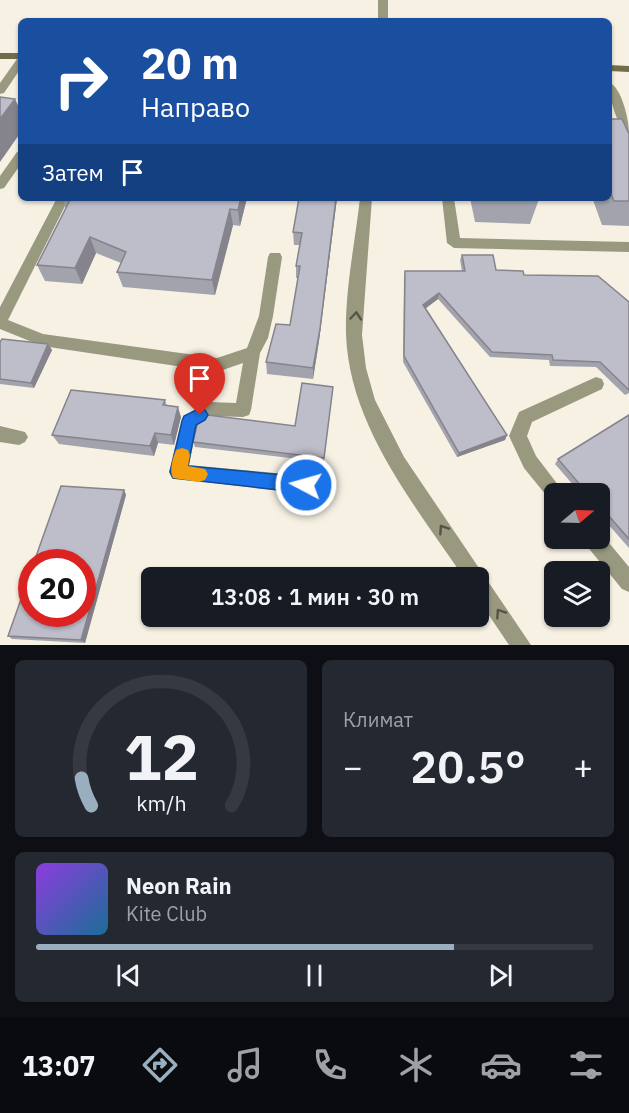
<!DOCTYPE html>
<html lang="ru">
<head>
<meta charset="utf-8">
<style>
  :root { --surface:#171b24; --page:#242831; --text:#f1f3f6; --muted:#9ea1a6; --line:#363941; --accent:#99aebe }
  body { margin:0; font-family:"IBM Plex Sans",sans-serif; background:var(--page); color:var(--text); height:100vh; display:flex; flex-direction:column; font-size:22px; white-space:nowrap }
  * { box-sizing:border-box; margin:0 }
  p { font-size:20px; color:var(--muted) }
  .icon { flex:none; width:33px; height:33px; fill:none; stroke:currentColor; stroke-width:2; stroke-linecap:round; stroke-linejoin:round }
  .map { position:relative; height:645px; overflow:hidden }
  .side { display:flex; flex-direction:column; gap:15px; padding:15px; background:#0d0f14; flex:1 }
  .side>* { flex:none }
  .guide { position:absolute; left:18px; top:18px; width:594px; height:183px; border-radius:9px; box-shadow:0 2px 4px #0004; background:#1a4fa0; color:#fff; overflow:hidden }
  .needle { width:39px; rotate:71deg }
  .controls { position:absolute; left:544px; top:483px; display:grid; gap:12px }
  .controls a { display:grid; place-items:center; width:66px; height:66px; border-radius:9px; background:var(--surface); box-shadow:0 2px 4px #0004; font-size:30px }
  .speed { position:absolute; left:18px; top:549px; display:flex; gap:12px; font-size:30px; font-weight:700; text-align:center }
  .speed>* { display:grid; place-content:center; width:78px; height:78px; border-radius:50%; background:var(--surface); box-shadow:0 2px 4px #0004; line-height:1 }
  .speed .limit { border:9px solid #d22; background:#fff; color:#111 }
  .pin { position:absolute; display:grid; place-items:center; width:51px; height:51px; color:#fff; margin:-62px -26px; border-radius:50% 50% 50% 0; rotate:-45deg; box-shadow:0 0 6px #0007 }
  .pin .icon { rotate:45deg }
  .me { position:absolute; width:66px; margin:-33px; rotate:276deg; stroke-linejoin:round; filter:drop-shadow(0 0 4px #0008) }
  .turn { display:flex; align-items:center; gap:21px; height:126px; padding:0 24px; font-size:27px }
  .turn .icon { width:78px; height:78px; stroke-width:2.5 }
  .turn b { display:block; font-size:42px; line-height:51px }
  .then { display:flex; align-items:center; height:57px; padding:0 24px; background:#0003; gap:12px; font-size:22px }
  .big { font-size:45px; font-weight:600; line-height:1.1 }
  .side .widget { flex:1; display:flex; flex-direction:column; justify-content:center; gap:9px; min-width:0; padding:0 21px; border-radius:9px; background:var(--page) }
  .side .dial { align-items:center; gap:0 }
  .dial svg { height:156px; overflow:visible; fill:none; stroke:var(--line); stroke-width:7; stroke-linecap:round; text-anchor:middle }
  .dial text { fill:var(--text); stroke:none }
  .song { display:flex; align-items:center; gap:18px }
  .cover { width:72px; height:72px; border-radius:9px; background:linear-gradient(135deg,hsl(270 70% 55%),hsl(200 70% 35%)) }
  .played { height:6px; border-radius:3px; background:linear-gradient(90deg,var(--accent) 75%,var(--line) 75%) }
  .keys { display:flex; justify-content:space-around; direction:ltr }
  .heat { display:flex; justify-content:space-between; align-items:center; font-size:33px; direction:ltr }
  .side .tiles { flex:1; display:grid; gap:15px; grid-template-columns:1fr 1fr }
  .widget:last-child { grid-column:span 2 }
  .trip { position:absolute; left:141px; top:567px; width:348px; height:60px; border-radius:9px; background:var(--surface); box-shadow:0 2px 4px #0004; font-weight:600; line-height:60px; text-align:center }
  .dock { display:flex; height:96px; justify-content:space-around; align-items:center; background:#090b0e; color:var(--muted) }
  .dock .icon { width:42px; height:42px }
  .dock .selected { color:var(--accent) }
  .dock b { font-size:27px; color:var(--text) }
  .map>svg:first-child { display:block }
</style>
</head>
<body>
<div class="map">
<svg width="629" height="645" viewBox="0 0 629 645">
  <rect width="100%" height="100%" fill="#f7f1e4"/>
  <g fill="none" stroke-linecap="round" stroke-linejoin="round">
    <!-- service -->
    <path fill="#999980" fill-rule="evenodd" d="M 21,58 L 21,68 L 4,93 L 0,94 L 0,83 L 17,59 Z
      M 609,82 C 622,88 629,120 629,133 C 616,128 609,95 609,82 Z
      M 21,151 L 21,164 L 4,188 L 0,189 L 0,176 L 17,152 Z
      M 57,198 L 69,198 L 8,320 L 43,334 L 217,358 L 247,348 L 259,316 L 268,257 L 270,253 L 280,253 L 282,257 L 273,316 L 268,338 L 260,353 L 251,410 L 249,415 L 243,417 L 212,416 L 197,425 L 189,465 L 307,476 L 313,479 L 316,485 L 313,491 L 307,494 L 172,478 L 169,472 L 184,416 L 210,402 L 236,403 L 243,363 L 217,372 L 42,346 L 0,329 L 0,307 Z
      M 442,198 L 454,198 L 460,238 L 629,242 L 629,252 L 454,248 L 447,243 Z
      M 596,377 L 602,379 L 604,384 L 602,389 L 532,422 L 527,436 L 536,456 L 565,494 L 555,494 L 555,502 L 550,500 L 524,468 L 509,436 L 519,412 Z
      M 0,426 L 25,432 L 28,437 L 25,442 L 19,445 L 0,442 Z
      M 600,532 L 629,567 L 629,592 L 622,589 L 586,545 L 584,538 L 600,538 Z"/>
    <!-- minor -->
    <path fill="#999980" fill-rule="evenodd" d="M 378,0 L 388,0 L 388,21 L 378,21 Z
      M 360,198 L 372,198 L 362,335 L 366,368 L 375,400 L 404,457 L 531,645 L 509,645 L 478,599 L 478,578 L 464,578 C 415,505 349,426 346,334 C 345,289 355,243 360,198 Z"/>
    <!-- secondary -->
    <path fill="#706e4a" fill-rule="evenodd" d="M 0,53 L 21,53 L 21,59 L 0,59 Z
      M 609,65 L 629,66 L 629,72 L 609,71 Z"/>
  </g>
  <!-- wall -->
  <path fill="#a3a3ae" d="M 609,119 L 629,134 L 629,226 L 602,225 L 593,200 L 539,199 L 530,224 L 475,222 L 470,198 L 609,198 Z
    M 62,198 L 247,198 L 240,226 L 233,225 L 215,295 L 123,287 L 117,272 L 121,263 L 96,253 L 82,284 L 45,281 L 37,265 L 66,209 Z
    M 299,198 L 337,198 L 319,341 L 313,379 L 267,374 L 266,362 L 290,325 L 298,278 L 296,278 L 296,266 L 300,245 L 294,245 L 293,232 Z
    M 462,255 L 496,270 L 524,275 L 629,302 L 629,393 L 625,395 L 596,367 L 550,366 L 549,360 L 490,357 L 438,299 L 426,308 L 507,435 L 505,440 L 457,457 L 403,362 L 404,276 L 405,271 L 462,271 L 460,260 Z
    M 0,342 L 48,344 L 52,350 L 34,388 L 0,384 Z
    M 333,387 L 324,462 L 195,447 L 193,442 L 295,426 Z
    M 165,400 L 167,406 L 181,417 L 174,445 L 158,443 L 154,456 L 59,444 L 52,435 Z
    M 629,415 L 629,548 L 600,515 L 600,494 L 581,494 L 555,464 L 558,459 Z
    M 124,490 L 126,495 L 85,643 L 12,639 L 8,636 Z"/>
  <!-- shaded-wall -->
  <path fill="#85848d" d="M 15,99 L 21,112 L 21,132 L 0,162 L 0,119 Z
    M 241,198 L 247,198 L 240,226 L 238,210 Z
    M 336,198 L 337,198 L 319,341 L 313,379 L 313,368 Z
    M 230,209 L 233,225 L 215,295 L 212,280 Z
    M 90,237 L 96,253 L 82,284 L 75,268 Z
    M 439,293 L 438,299 L 422,311 L 423,305 Z
    M 48,344 L 52,350 L 34,388 L 31,383 Z
    M 178,407 L 181,417 L 174,445 L 171,435 Z
    M 155,433 L 158,443 L 154,456 L 150,446 Z
    M 507,435 L 505,440 L 457,457 L 459,453 Z
    M 124,490 L 126,495 L 85,643 L 81,640 Z"/>
  <!-- building -->
  <path fill="#bebdca" stroke="#85848d" stroke-width="1.5" d="M 0,97 L 15,99 L 0,119 Z
    M 609,119 L 622,119 L 629,134 L 629,201 L 614,201 L 609,189 Z
    M 71,198 L 241,198 L 238,210 L 230,209 L 212,280 L 117,272 L 126,252 L 90,237 L 75,268 L 37,265 Z
    M 299,198 L 336,198 L 320,329 L 313,368 L 266,362 L 276,324 L 290,325 L 300,266 L 296,266 L 302,233 L 293,232 Z
    M 481,198 L 539,198 L 539,200 Z
    M 462,255 L 493,255 L 496,270 L 523,271 L 524,275 L 598,276 L 629,302 L 629,390 L 600,362 L 553,360 L 552,355 L 492,352 L 439,293 L 423,305 L 507,435 L 459,453 L 404,356 L 405,271 L 465,271 Z
    M 2,339 L 48,344 L 31,383 L 0,379 L 0,342 Z
    M 302,383 L 333,387 L 324,458 L 193,442 L 198,421 L 208,415 L 295,426 Z
    M 71,390 L 165,400 L 163,405 L 178,407 L 171,435 L 155,433 L 150,446 L 52,435 Z
    M 629,415 L 629,539 L 600,506 L 600,494 L 588,494 L 558,459 Z
    M 61,486 L 124,490 L 81,640 L 8,636 L 32,568 L 32,614 L 82,614 L 82,562 L 34,562 Z"/>
  <!-- one-way arrows -->
  <defs><path id="oneway-chevron" d="M-2-3.5L2.5 0L-2 3.5" fill="none" stroke-width="1.6" stroke-linecap="round" stroke-linejoin="round" transform="scale(1.5)"/></defs>
  <g stroke="#565447">
    <use href="#oneway-chevron" transform="translate(356 316) rotate(-85)"/>
    <use href="#oneway-chevron" transform="translate(443 529) rotate(-124)"/>
    <use href="#oneway-chevron" transform="translate(500 613) rotate(-124)"/>
  </g>
  <!-- route -->
  <path fill="#1a73e8" stroke="#114b97" stroke-width="1.5" d="M 200,408 L 205,410 L 208,415 L 205,420 L 196,425 L 188,466 L 306,477 L 312,479 L 315,485 L 312,490 L 306,493 L 173,478 L 170,472 L 182,421 L 184,416 Z"/>
  <!-- slow -->
  <path fill="#f59e0b" d="M 182,448 L 188,450 L 190,455 L 188,466 L 205,469 L 208,474 L 205,480 L 199,482 L 173,478 C 169,469 173,458 176,450 Z"/>
</svg>
<div class="controls">
<a><svg class="needle" viewBox="-14 -14 28 28"><path d="M0-13l5 13h-10z" fill="#e53935"/><path d="M0 13l5-13h-10z" fill="#9ea1a6"/></svg></a>
<a><svg class="icon" aria-label="layers" viewBox="0 0 24 24"><path d="M12 4l9 5-9 5-9-5zM3 14l9 5 9-5"/></svg></a>
</div>
<div class="speed"><div class="limit">20</div></div>
<div class="pin" style="left:200px;top:415px;background:#d93025"><svg class="icon" aria-label="arrive" viewBox="0 0 24 24"><path d="M6 21V4h12l-3 4 3 4H6"/></svg></div>
<svg class="me" style="left:306px;top:485px" viewBox="-20 -20 40 40"><circle r="17" fill="#1a73e8" stroke="#fff" stroke-width="3"/><path d="M0-11L8 9 0 5-8 9z" fill="#fff"/></svg>
<div class="trip">13:08 · 1 мин · 30 m</div>
<div class="guide">
<div class="turn"><svg class="icon" aria-label="right" viewBox="0 0 24 24"><path d="M7 20v-9h11M14 6l5 5-5 5"/></svg><div><b>20 m</b>Направо</div></div>
<div class="then">Затем<svg class="icon" aria-label="arrive" viewBox="0 0 24 24"><path d="M6 21V4h12l-3 4 3 4H6"/></svg></div>
</div>
</div>
<section class="side">
<div class="tiles">
<div class="widget dial"><svg viewBox="0 0 100 80">
<path d="M14 69A42 42 0 1 1 86 69"/>
<path d="M14 69A42 42 0 0 1 9 55" stroke="#99aebe"/>
<text x="50" y="56" font-size="32" font-weight="700">12</text>
<text x="50" y="72" font-size="11">km/h</text>
</svg></div>
<div class="widget"><p>Климат</p>
<div class="heat"><a>−</a><b class="big">20.5°</b><a>+</a></div>
</div>
<div class="widget">
<div class="song"><i class="cover"></i><div><b>Neon Rain</b><p>Kite Club</p></div></div>
<div class="played"></div>
<div class="keys"><svg class="icon" aria-label="previous" viewBox="0 0 24 24"><path d="M18 5L8 12l10 7zM5 5v14"/></svg><svg class="icon" aria-label="pause" viewBox="0 0 24 24"><path d="M8 5v14M16 5v14"/></svg><svg class="icon" aria-label="next" viewBox="0 0 24 24"><path d="M6 5l10 7-10 7zM19 5v14"/></svg></div>
</div>
</div>
</section>
<nav class="dock">
<b>13:07</b>
<svg class="icon selected" aria-label="directions" viewBox="0 0 24 24"><path d="M12 3l9 9-9 9-9-9zM9 14v-3h6M13 9l2 2-2 2"/></svg>
<svg class="icon" aria-label="music" viewBox="0 0 24 24"><path d="M9 18V5l10-2v13"/><circle cx="6" cy="18" r="3"/><circle cx="16" cy="16" r="3"/></svg>
<svg class="icon" aria-label="phone" viewBox="0 0 24 24"><path d="M5 4h4l2 5-3 2q2 4 5 5l2-3 5 2v4C11 20 4 13 5 4z"/></svg>
<svg class="icon" aria-label="climate" viewBox="0 0 24 24"><path d="M12 3v18M4 7l16 10M4 17L20 7"/></svg>
<svg class="icon" aria-label="car" viewBox="0 0 24 24"><path d="M5 17H2v-5l4-1 3-4h7l3 4 3 1v5h-3M9 17h6M6 11h13"/><circle cx="7" cy="17" r="2"/><circle cx="17" cy="17" r="2"/></svg>
<svg class="icon" aria-label="filters" viewBox="0 0 24 24"><path d="M4 7h16M4 17h16"/><circle cx="9" cy="7" r="2"/><circle cx="15" cy="17" r="2"/></svg>
</nav>
</body>
</html>
